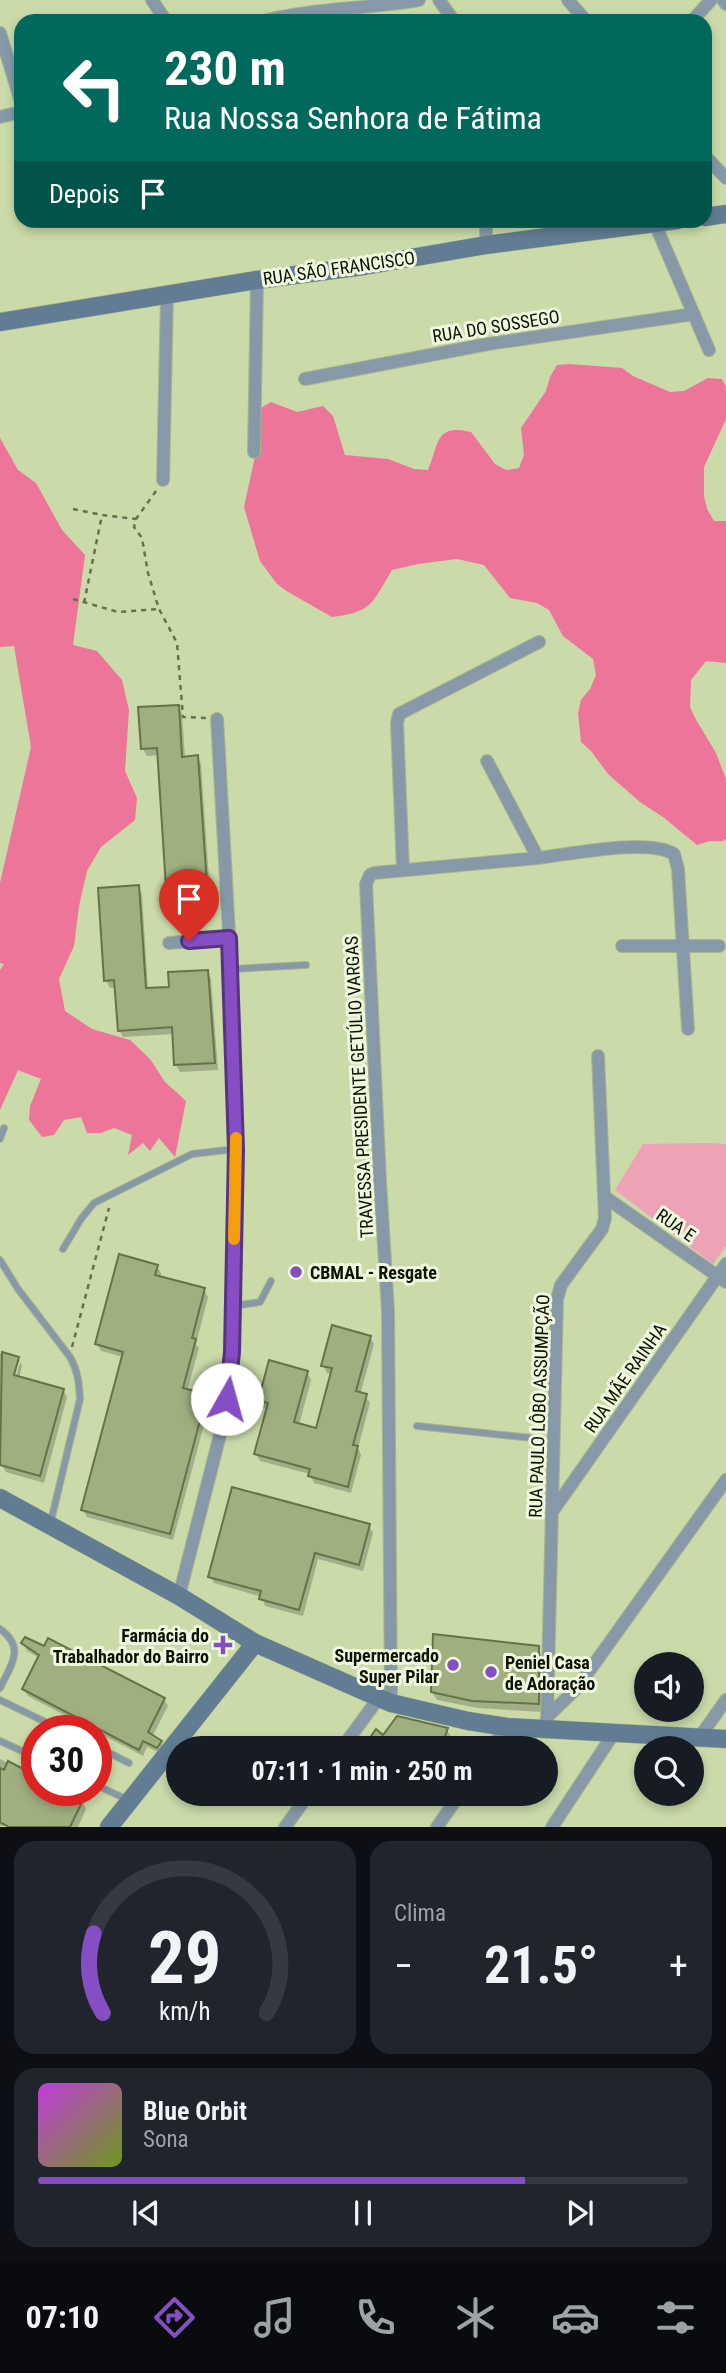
<!DOCTYPE html>
<html lang="pt">
<head>
<meta charset="utf-8">
<style>
  :root { --surface:#171b24; --page:#20242c; --text:#f1f3f6; --muted:#9ea1a6; --line:#363941; --accent:#864ec5 }
  body { margin:0; font-family:"Roboto Condensed",sans-serif; background:var(--page); color:var(--text); height:100vh; display:flex; flex-direction:column; font-size:26px; white-space:nowrap }
  * { box-sizing:border-box; margin:0 }
  p { font-size:23px; color:var(--muted) }
  .icon { flex:none; width:38px; height:38px; fill:none; stroke:currentColor; stroke-width:2; stroke-linecap:round; stroke-linejoin:round }
  .map { position:relative; height:1827px; overflow:hidden }
  .side { display:flex; flex-direction:column; gap:14px; padding:14px; background:#0d0f14; flex:1 }
  .side>* { flex:none }
  .hud { position:absolute; left:14px; top:14px; width:698px; height:214px; border-radius:21px; box-shadow:0 4px 10px #0003; background:#00695c; color:#fff; overflow:hidden }
  .controls { position:absolute; left:634px; top:1652px; display:grid; gap:14px }
  .controls a { display:grid; place-items:center; width:70px; height:70px; border-radius:50%; background:var(--surface); box-shadow:0 4px 10px #0003; font-size:35px }
  .speed { position:absolute; left:21px; top:1715px; display:flex; gap:14px; font-size:35px; font-weight:700; text-align:center }
  .speed>* { display:grid; place-content:center; width:91px; height:91px; border-radius:50%; background:var(--surface); box-shadow:0 4px 10px #0003; line-height:1 }
  .speed .limit { border:10px solid #d22; background:#fff; color:#111 }
  .pin { position:absolute; display:grid; place-items:center; width:60px; height:60px; color:#fff; margin:-72px -30px; border-radius:50% 50% 50% 0; rotate:-45deg; box-shadow:0 0 7px #0007 }
  .pin .icon { rotate:45deg }
  .me { position:absolute; width:77px; margin:-38px; rotate:7deg; stroke-linejoin:round; filter:drop-shadow(0 0 5px #0008) }
  .turn { display:flex; align-items:center; gap:24px; height:147px; padding:0 35px; font-size:32px }
  .turn .icon { width:91px; height:91px; stroke-width:2.5 }
  .turn b { display:block; font-size:49px; line-height:60px }
  .then { display:flex; align-items:center; height:66px; padding:0 35px; background:#0003; gap:14px; font-size:26px }
  .big { font-size:52px; font-weight:700; line-height:1.1 }
  .side .card { flex:1; display:flex; flex-direction:column; justify-content:center; gap:10px; min-width:0; padding:0 24px; border-radius:21px; background:var(--page) }
  .side .dial { align-items:center; gap:0 }
  .dial svg { height:182px; overflow:visible; fill:none; stroke:var(--line); stroke-width:7; stroke-linecap:round; text-anchor:middle }
  .dial text { fill:var(--text); stroke:none }
  .song { display:flex; align-items:center; gap:21px }
  .cover { width:84px; height:84px; border-radius:10px; background:linear-gradient(135deg,hsl(290 70% 55%),hsl(80 70% 35%)) }
  .played { height:7px; border-radius:4px; background:linear-gradient(90deg,var(--accent) 75%,var(--line) 75%) }
  .keys { display:flex; justify-content:space-around; direction:ltr }
  .heat { display:flex; justify-content:space-between; align-items:center; font-size:38px; direction:ltr }
  .side .tiles { flex:1; display:grid; gap:14px; grid-template-columns:1fr 1fr }
  .card:last-child { grid-column:span 2 }
  .trip { position:absolute; left:166px; top:1736px; width:392px; height:70px; border-radius:35px; background:var(--surface); box-shadow:0 4px 10px #0003; font-weight:700; line-height:70px; text-align:center }
  .dock { display:flex; height:112px; justify-content:space-around; align-items:center; background:#090b0e; color:var(--muted) }
  .dock .icon { width:49px; height:49px }
  .dock .current { color:var(--accent) }
  .dock b { font-size:32px; color:var(--text) }
  .map>svg:first-child { display:block }
</style>
</head>
<body>
<div class="map">
<svg width="726" height="1827" viewBox="0 0 726 1827">
  <rect width="100%" height="100%" fill="#cadaa9"/>
  <!-- green -->
  <path fill="#eea2b6" d="M 709,1143 L 726,1144 L 726,1246 L 713,1264 L 615,1190 L 643,1144 Z"/>
  <!-- forest -->
  <path fill="#ec7599" d="M 570,364 L 622,368 L 633,376 L 670,392 L 684,391 L 708,378 L 722,379 L 726,387 L 726,419 L 704,467 L 704,496 L 707,509 L 714,521 L 726,521 L 726,663 L 706,661 L 691,680 L 690,707 L 695,718 L 716,753 L 726,779 L 726,839 L 724,841 L 710,841 L 697,845 L 663,817 L 640,802 L 608,774 L 591,751 L 581,742 L 578,713 L 581,700 L 590,689 L 596,675 L 593,659 L 563,636 L 549,610 L 537,603 L 510,598 L 484,565 L 457,559 L 418,564 L 392,570 C 372,603 373,612 332,617 L 288,592 L 277,584 L 260,561 L 244,507 L 259,438 L 259,409 L 271,402 L 297,412 L 323,406 L 333,416 L 345,455 L 388,459 L 414,469 L 428,470 C 439,444 435,423 471,432 L 495,464 L 506,470 L 519,468 L 524,455 L 521,428 L 546,391 L 550,377 L 557,365 Z
    M 0,438 L 18,470 L 36,483 L 62,530 L 85,555 L 73,645 L 97,651 L 122,680 L 129,710 L 125,771 L 137,798 L 135,820 L 101,847 L 87,871 L 79,906 L 74,946 L 59,979 L 65,1011 L 92,1029 L 130,1040 L 150,1059 L 165,1082 L 186,1101 L 175,1157 L 159,1138 L 150,1151 L 143,1143 L 128,1155 L 132,1135 L 114,1128 L 101,1133 L 87,1133 L 81,1117 L 64,1120 L 54,1135 L 42,1137 L 29,1120 L 30,1106 L 41,1079 L 18,1070 L 0,1110 L 0,970 L 4,964 L 0,963 L 0,883 L 31,747 L 14,646 L 0,647 Z"/>
  <!-- shadow -->
  <path fill="#0003" fill-rule="evenodd" d="M 178,706 L 182,714 L 185,758 L 197,757 L 201,764 L 211,907 L 173,909 L 169,902 L 159,755 L 147,756 L 143,749 Z
    M 138,887 L 142,894 L 148,990 L 171,988 L 207,971 L 211,979 L 218,1070 L 180,1072 L 176,1065 L 174,1034 L 123,1037 L 119,1030 L 116,987 L 110,988 L 106,980 Z
    M 157,1266 L 161,1273 L 160,1278 L 204,1290 L 208,1297 L 196,1344 L 199,1348 L 187,1391 L 206,1396 L 210,1403 L 173,1540 L 87,1517 L 83,1510 L 123,1357 L 101,1351 L 97,1344 Z
    M 370,1337 L 374,1344 L 360,1395 L 365,1396 L 370,1403 L 358,1448 L 361,1455 L 351,1493 L 314,1483 L 310,1474 L 260,1461 L 256,1454 L 268,1409 L 264,1408 L 260,1400 L 307,1372 L 311,1380 L 299,1425 L 317,1430 L 332,1374 L 327,1373 L 323,1365 Z
    M 0,1353 L 18,1358 L 22,1366 L 19,1378 L 63,1390 L 67,1397 L 44,1483 L 6,1472 L 2,1465 L 5,1452 L 0,1451 ZM 16,1362 L 20,1362 L 14,1384 L 10,1383 Z
    M 369,1526 L 373,1533 L 363,1571 L 318,1559 L 303,1616 L 265,1606 L 262,1597 L 214,1583 L 210,1576 Z
    M 23,1643 L 164,1699 L 168,1706 L 152,1737 L 161,1743 L 165,1750 L 162,1754 L 147,1747 L 143,1756 L 28,1696 L 24,1689 L 40,1658 L 27,1651 Z
    M 538,1648 L 542,1656 L 542,1712 L 478,1708 L 437,1700 L 432,1692 Z
    M 447,1730 L 452,1739 L 451,1741 L 468,1744 L 471,1748 L 376,1748 L 371,1739 Z
    M 0,1759 L 37,1778 L 37,1790 L 82,1801 L 86,1809 L 78,1827 L 0,1826 Z"/>
  <!-- building -->
  <path fill="#a0af80" stroke="#657346" stroke-width="2" d="M 179,705 L 182,757 L 198,755 L 208,900 L 167,903 L 157,748 L 141,749 L 138,707 Z
    M 139,885 L 146,988 L 169,987 L 168,972 L 208,970 L 215,1063 L 174,1065 L 172,1027 L 118,1031 L 114,980 L 104,981 L 98,888 Z
    M 119,1254 L 158,1265 L 155,1275 L 205,1288 L 192,1338 L 196,1339 L 183,1388 L 207,1394 L 170,1534 L 81,1510 L 123,1352 L 95,1344 Z
    M 332,1325 L 371,1336 L 356,1391 L 367,1394 L 353,1445 L 358,1446 L 348,1487 L 308,1476 L 310,1469 L 254,1454 L 268,1403 L 258,1401 L 269,1360 L 308,1371 L 294,1422 L 316,1428 L 332,1368 L 321,1366 Z
    M 2,1352 L 19,1357 L 14,1375 L 64,1389 L 40,1476 L 0,1465 Z
    M 232,1487 L 370,1524 L 359,1565 L 315,1553 L 299,1610 L 259,1599 L 261,1591 L 208,1577 Z
    M 433,1634 L 539,1646 L 539,1704 L 472,1701 L 431,1692 Z
    M 25,1637 L 44,1646 L 48,1638 L 165,1698 L 148,1732 L 162,1741 L 157,1748 L 143,1741 L 139,1750 L 22,1689 L 39,1655 L 21,1643 Z
    M 397,1716 L 448,1728 L 444,1739 L 466,1742 L 466,1748 L 380,1748 L 369,1739 L 376,1729 L 383,1735 Z
    M 8,1761 L 37,1776 L 37,1790 L 64,1790 L 83,1800 L 70,1827 L 9,1827 L 0,1822 L 0,1768 L 4,1770 Z"/>
  <g fill="none" stroke-linecap="round" stroke-linejoin="round">
    <!-- lane casing -->
    <g stroke="#a8b68b" stroke-width="8">
      <path id="lane" d="M 231,969 L 306,965
        M 0,1139 L 4,1128
        M 63,1249 L 81,1219 L 94,1203 L 192,1154 L 236,1149
        M 0,1260 L 18,1289 L 70,1357 C 78,1371 79,1383 80,1399 L 50,1525
        M 234,1306 L 260,1302 L 271,1281
        M 417,1426 L 542,1439
        M 0,1629 C 26,1648 11,1665 0,1688
        M 0,1700 L 64,1731
        M 0,1741 L 37,1758
        M 96,1746 L 129,1763
        M 96,1785 L 128,1800"/>
    </g>
    <!-- street casing -->
    <g stroke="#a8b68b" stroke-width="14">
      <path id="street" d="M 152,0 L 166,21
        M 439,0 L 454,21
        M 568,0 L 586,21
        M 723,0 L 726,4
        M 263,21 C 314,8 367,9 419,0
        M 692,21 L 711,0
        M 0,33 L 21,102
        M 0,117 L 21,112
        M 705,156 L 726,178
        M 655,224 L 709,350
        M 486,245 L 486,220
        M 305,379 L 488,344 L 694,314
        M 254,452 L 257,280
        M 163,480 L 167,295
        M 538,858 C 571,854 647,838 674,854 L 678,869 L 688,1029
        M 403,870 L 397,723 L 399,714 L 539,642
        M 169,943 L 229,938
        M 622,946 L 719,946
        M 605,1197 L 726,1282
        M 552,1512 L 726,1264
        M 179,1596 L 225,1415 L 232,1352 L 236,1149 L 231,969 L 217,719
        M 391,1703 L 388,1311 L 380,1181 L 366,884 L 370,875 L 374,873 L 538,858 L 487,761
        M 547,1717 L 577,1688 L 726,1480
        M 545,1729 L 547,1717 L 557,1299 L 561,1285 L 602,1229 L 605,1218 L 598,1056
        M 699,1738 L 726,1700
        M 342,1748 L 378,1699
        M 491,1748 L 507,1727
        M 285,1827 L 309,1794
        M 437,1827 L 460,1794
        M 552,1827 L 614,1733"/>
    </g>
    <!-- secondary casing -->
    <g stroke="#a8b68b" stroke-width="19">
      <path id="secondary" d="M 705,217 L 726,214
        M 0,322 L 257,280 L 364,266 L 486,245 L 678,220
        M 0,1498 L 179,1596 L 255,1643 L 391,1703 L 468,1721 L 507,1727 L 726,1739
        M 109,1827 L 255,1643"/>
    </g>
    <!-- path -->
    <path stroke="#657050" stroke-width="2.5" stroke-dasharray="5 5" stroke-linecap="butt" d="M 156,491 L 136,519 L 134,527 L 142,538 L 148,573 L 159,609 L 177,643 L 183,717 L 206,718
      M 73,509 L 102,515 L 136,519
      M 73,599 L 118,612 L 159,609
      M 84,603 L 102,515
      M 72,1347 L 109,1208"/>
    <!-- lane -->
    <use href="#lane" stroke="#8799a8" stroke-width="6"/>
    <!-- street -->
    <use href="#street" stroke="#8799a8" stroke-width="12"/>
    <!-- secondary -->
    <use href="#secondary" stroke="#627d93" stroke-width="18"/>
  </g>
  <g fill="none" stroke-linecap="round" stroke-linejoin="round">
    <!-- route casing -->
    <g stroke="#573380" stroke-width="18">
      <path id="route" d="M 189,941 L 229,938 L 236,1149 L 232,1352 L 227,1399"/>
    </g>
    <!-- route -->
    <use href="#route" stroke="#864ec5" stroke-width="12"/>
    <!-- slow -->
    <path stroke="#f59e0b" stroke-width="12" d="M 234,1239 L 236,1138"/>
  </g>
  <!-- markers -->
  <g fill="#864ec5" stroke="#eff7df" stroke-width="2.5">
    <circle cx="296" cy="1272" r="7"/>
    <path d="M219.5 1634.5h7v7h7v7h-7v7h-7v-7h-7v-7h7z"/>
    <circle cx="453" cy="1665" r="7"/>
    <circle cx="491" cy="1672" r="7"/>
  </g>
  <g text-anchor="middle" dominant-baseline="central" stroke-width="6" stroke-linejoin="round" paint-order="stroke">
    <!-- street labels -->
    <g font-size="18" fill="#0d1202" stroke="#eff7df">
      <text transform="translate(339 268) rotate(-8)">RUA SÃO FRANCISCO</text>
      <text transform="translate(496 326) rotate(-9)">RUA DO SOSSEGO</text>
      <text transform="translate(359 1087) rotate(-93)">TRAVESSA PRESIDENTE GETÚLIO VARGAS</text>
      <text transform="translate(676 1225) rotate(35)">RUA E</text>
      <text transform="translate(625 1378) rotate(-55)">RUA MÃE RAINHA</text>
      <text transform="translate(539 1406) rotate(-88)">RUA PAULO LÔBO ASSUMPÇÃO</text>
    </g>
    <!-- poi labels -->
    <g font-size="18" font-weight="bold" fill="#0d1202" stroke="#eff7df" text-anchor="start">
      <text x="310" y="1272">CBMAL - Resgate</text>
      <text x="209" y="1635" text-anchor="end">Farmácia do<tspan x="209" dy="21">Trabalhador do Bairro</tspan></text>
      <text x="439" y="1655" text-anchor="end">Supermercado<tspan x="439" dy="21">Super Pilar</tspan></text>
      <text x="505" y="1662">Peniel Casa<tspan x="505" dy="21">de Adoração</tspan></text>
    </g>
  </g>
</svg>
<div class="controls">
<a><svg class="icon" aria-label="sound" viewBox="0 0 24 24"><path d="M4 9h4l5-4v14l-5-4H4zM17 9q2 3 0 6"/></svg></a>
<a><svg class="icon" aria-label="search" viewBox="0 0 24 24"><circle cx="10" cy="10" r="6"/><path d="M15 15l6 6"/></svg></a>
</div>
<div class="speed"><div class="limit">30</div></div>
<div class="pin" style="left:189px;top:941px;background:#d93025"><svg class="icon" aria-label="arrive" viewBox="0 0 24 24"><path d="M6 21V4h12l-3 4 3 4H6"/></svg></div>
<svg class="me" style="left:227px;top:1399px" viewBox="-20 -20 40 40"><circle r="19" fill="#fff"/><path d="M0-13L10 11 0 6-10 11z" fill="#864ec5"/></svg>
<div class="trip">07:11 · 1 min · 250 m</div>
<div class="hud">
<div class="turn"><svg class="icon" aria-label="left" viewBox="0 0 24 24"><path d="M17 20v-9H6M10 6l-5 5 5 5"/></svg><div><b>230 m</b>Rua Nossa Senhora de Fátima</div></div>
<div class="then">Depois<svg class="icon" aria-label="arrive" viewBox="0 0 24 24"><path d="M6 21V4h12l-3 4 3 4H6"/></svg></div>
</div>
</div>
<section class="side">
<div class="tiles">
<div class="card dial"><svg viewBox="0 0 100 80">
<path d="M14 69A42 42 0 1 1 86 69"/>
<path d="M14 69A42 42 0 0 1 10 34" stroke="#864ec5"/>
<text x="50" y="56" font-size="32" font-weight="700">29</text>
<text x="50" y="72" font-size="11">km/h</text>
</svg></div>
<div class="card"><p>Clima</p>
<div class="heat"><a>−</a><b class="big">21.5°</b><a>+</a></div>
</div>
<div class="card">
<div class="song"><i class="cover"></i><div><b>Blue Orbit</b><p>Sona</p></div></div>
<div class="played"></div>
<div class="keys"><svg class="icon" aria-label="previous" viewBox="0 0 24 24"><path d="M18 5L8 12l10 7zM5 5v14"/></svg><svg class="icon" aria-label="pause" viewBox="0 0 24 24"><path d="M8 5v14M16 5v14"/></svg><svg class="icon" aria-label="next" viewBox="0 0 24 24"><path d="M6 5l10 7-10 7zM19 5v14"/></svg></div>
</div>
</div>
</section>
<nav class="dock">
<b>07:10</b>
<svg class="icon current" aria-label="directions" viewBox="0 0 24 24"><path d="M12 3l9 9-9 9-9-9zM9 14v-3h6M13 9l2 2-2 2"/></svg>
<svg class="icon" aria-label="music" viewBox="0 0 24 24"><path d="M9 18V5l10-2v13"/><circle cx="6" cy="18" r="3"/><circle cx="16" cy="16" r="3"/></svg>
<svg class="icon" aria-label="phone" viewBox="0 0 24 24"><path d="M5 4h4l2 5-3 2q2 4 5 5l2-3 5 2v4C11 20 4 13 5 4z"/></svg>
<svg class="icon" aria-label="climate" viewBox="0 0 24 24"><path d="M12 3v18M4 7l16 10M4 17L20 7"/></svg>
<svg class="icon" aria-label="car" viewBox="0 0 24 24"><path d="M5 17H2v-5l4-1 3-4h7l3 4 3 1v5h-3M9 17h6M6 11h13"/><circle cx="7" cy="17" r="2"/><circle cx="17" cy="17" r="2"/></svg>
<svg class="icon" aria-label="filters" viewBox="0 0 24 24"><path d="M4 7h16M4 17h16"/><circle cx="9" cy="7" r="2"/><circle cx="15" cy="17" r="2"/></svg>
</nav>
</body>
</html>
